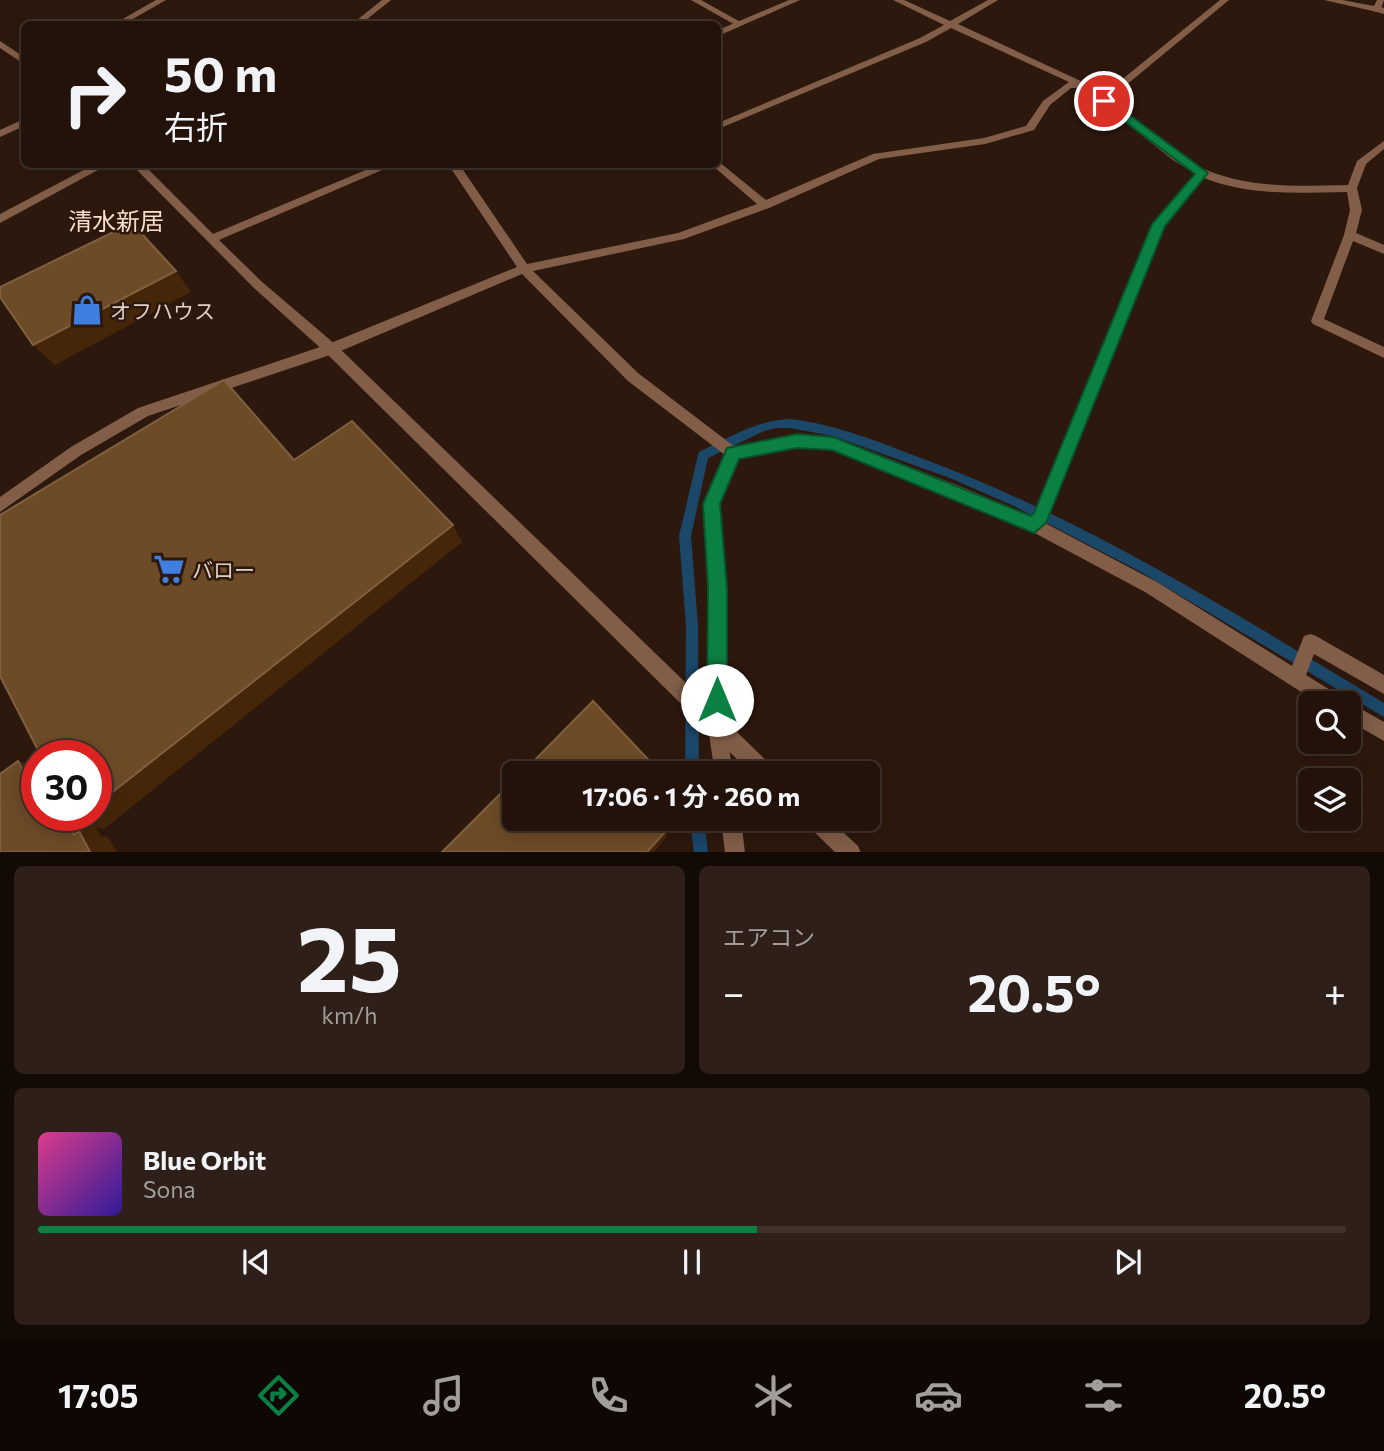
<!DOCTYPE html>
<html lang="ja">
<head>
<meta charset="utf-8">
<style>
  :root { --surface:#22120a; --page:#2e2018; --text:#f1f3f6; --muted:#a29e9c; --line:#3f322b; --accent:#0b8043 }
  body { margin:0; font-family:Commissioner,"Noto Sans JP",sans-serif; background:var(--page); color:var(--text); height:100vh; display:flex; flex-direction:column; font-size:26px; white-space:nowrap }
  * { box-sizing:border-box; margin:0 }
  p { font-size:23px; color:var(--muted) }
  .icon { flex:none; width:38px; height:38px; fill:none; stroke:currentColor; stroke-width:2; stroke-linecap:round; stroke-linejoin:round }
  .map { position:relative; height:852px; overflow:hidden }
  .drawer { display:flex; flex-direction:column; gap:14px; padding:14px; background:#130a06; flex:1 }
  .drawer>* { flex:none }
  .hud { position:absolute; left:21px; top:21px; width:700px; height:147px; border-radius:10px; box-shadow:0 4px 18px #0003,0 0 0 2px var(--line); background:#22120a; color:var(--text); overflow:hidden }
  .controls { position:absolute; left:1298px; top:691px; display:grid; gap:14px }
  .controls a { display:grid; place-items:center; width:63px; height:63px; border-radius:10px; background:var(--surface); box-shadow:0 4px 18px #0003,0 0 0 2px var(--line); font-size:35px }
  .speed { position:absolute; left:21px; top:740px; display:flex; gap:14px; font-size:35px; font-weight:700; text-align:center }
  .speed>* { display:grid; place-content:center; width:91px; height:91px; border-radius:50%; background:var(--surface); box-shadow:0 4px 18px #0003,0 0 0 2px var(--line); line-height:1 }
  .speed .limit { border:10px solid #d22; background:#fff; color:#111 }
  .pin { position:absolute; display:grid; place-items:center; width:60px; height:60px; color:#fff; margin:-30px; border:4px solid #fff; border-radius:50%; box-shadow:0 2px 7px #0007 }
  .me { position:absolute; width:77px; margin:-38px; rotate:0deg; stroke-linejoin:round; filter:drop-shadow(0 0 5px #0008) }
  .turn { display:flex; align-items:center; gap:24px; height:147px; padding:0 28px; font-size:32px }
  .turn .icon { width:91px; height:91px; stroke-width:2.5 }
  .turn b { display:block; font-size:49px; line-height:60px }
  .big { font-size:52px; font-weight:700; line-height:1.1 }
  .drawer .tile { flex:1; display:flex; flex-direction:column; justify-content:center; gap:10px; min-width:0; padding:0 24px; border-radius:10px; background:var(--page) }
  .drawer .dial { align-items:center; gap:0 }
  .dial b { font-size:91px; line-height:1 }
  .song { display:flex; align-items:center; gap:21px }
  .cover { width:84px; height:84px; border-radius:10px; background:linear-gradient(135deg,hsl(330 70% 55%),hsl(250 70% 35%)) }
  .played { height:7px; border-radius:4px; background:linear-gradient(90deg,var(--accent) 55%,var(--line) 55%) }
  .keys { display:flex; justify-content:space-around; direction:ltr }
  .heat { display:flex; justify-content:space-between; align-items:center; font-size:38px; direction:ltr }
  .drawer .tiles { flex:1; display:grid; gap:14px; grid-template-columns:1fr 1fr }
  .tile:last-child { grid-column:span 2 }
  .trip { position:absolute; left:502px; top:761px; width:378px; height:70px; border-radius:10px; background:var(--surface); box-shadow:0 4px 18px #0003,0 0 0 2px var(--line); font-weight:700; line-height:70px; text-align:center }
  .menu { display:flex; height:112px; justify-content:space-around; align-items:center; background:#0e0704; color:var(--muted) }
  .menu .icon { width:49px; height:49px }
  .menu .selected { color:var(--accent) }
  .menu b { font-size:32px; color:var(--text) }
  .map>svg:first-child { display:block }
</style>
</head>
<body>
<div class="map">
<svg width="1384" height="853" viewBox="0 0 1384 853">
  <rect width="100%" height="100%" fill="#2d180d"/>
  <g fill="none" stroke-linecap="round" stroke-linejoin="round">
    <!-- stream -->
    <path fill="#1b4769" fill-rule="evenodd" d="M 790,419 C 835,424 879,442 921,458 C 1086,519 1234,613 1384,703 L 1384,717 L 1139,571 L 1014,506 L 950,478 L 833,436 L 790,428 L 775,428 L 762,432 L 708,458 L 691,536 L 698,626 L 699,774 L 685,774 L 686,626 L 679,536 L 698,455 L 699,452 C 729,438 756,420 790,419 Z
      M 690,819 L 704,819 L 708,853 L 694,853 Z"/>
    <!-- service -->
    <path fill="#825e49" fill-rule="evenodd" d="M 1377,6 L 1384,8 L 1384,14 L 1374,11 L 1374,7 Z"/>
    <!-- minor -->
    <path fill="#825e49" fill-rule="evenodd" d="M 156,0 L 166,0 L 124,24 L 114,24 Z
      M 382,0 L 391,0 L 361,24 L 352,24 Z
      M 691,0 L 701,0 L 744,24 L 737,26 Z
      M 893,0 L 904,0 L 950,21 L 988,0 L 998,0 L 958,24 L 1083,82 L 1120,81 L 1220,0 L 1229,0 L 1125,86 L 1093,87 L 1195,165 C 1244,189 1294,186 1348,185 L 1357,161 L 1384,141 L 1384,149 L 1366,164 L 1357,188 L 1362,210 L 1356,233 L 1384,245 L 1384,254 L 1353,241 L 1324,319 L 1384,347 L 1384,358 L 1313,324 L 1311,321 L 1344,235 L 1350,210 L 1347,192 C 1298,193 1250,196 1204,178 L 1164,225 L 1045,523 L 1157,582 L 1292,666 L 1304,636 L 1310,634 L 1316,636 L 1384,675 L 1384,694 L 1314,654 L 1306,675 L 1343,698 L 1346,704 L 1320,704 L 1145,592 L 1029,530 L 952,497 L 832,450 L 797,447 L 738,458 L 719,504 L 725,588 L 726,728 L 733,774 L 715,774 L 708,728 L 709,588 L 705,504 L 725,455 L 628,381 L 522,274 L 336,353 L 148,416 L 81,455 L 0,512 L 0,497 L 71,447 L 138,408 L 326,345 L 517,267 L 448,164 L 459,164 L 527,264 L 678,233 L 757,204 L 713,166 L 712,164 L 718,164 L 718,161 L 766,200 L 873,154 L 984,138 L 1026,126 L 1043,101 L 1069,82 L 951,28 L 926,42 L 718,129 L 718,123 L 920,38 L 944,25 ZM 1071,88 L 1079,88 L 1091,95 L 1173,160 L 1196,174 L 1153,224 L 1032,517 L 962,487 L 833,438 L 797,435 L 735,447 L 638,373 L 533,271 L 684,239 L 769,208 L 879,159 L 985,144 L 1034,130 L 1050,105 Z
      M 1324,0 L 1342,0 L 1374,6 L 1377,0 L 1384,0 L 1380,11 L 1377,12 Z
      M 24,119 L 24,126 L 0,137 L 0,130 Z
      M 95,164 L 109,164 L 0,223 L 0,214 Z
      M 1349,702 L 1384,722 L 1384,741 L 1349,721 L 1349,704 L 1346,704 Z
      M 721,819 L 741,819 L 745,853 L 725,853 Z"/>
    <!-- tertiary -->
    <path fill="#825e49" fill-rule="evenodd" d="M 789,0 L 800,0 L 718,36 L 718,30 Z
      M 0,41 L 24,57 L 24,64 L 0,48 Z
      M 131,164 L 143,164 L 213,234 L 380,164 L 396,164 L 219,240 L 261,281 L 336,345 L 773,767 L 775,774 L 752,774 L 326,353 L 253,287 Z
      M 805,819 L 829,819 L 858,846 L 861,853 L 836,853 L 808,826 Z"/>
  </g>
  <!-- shaded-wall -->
  <path fill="#462609" d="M 176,271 L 191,292 L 55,365 L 33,345 Z
    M 453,525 L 462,542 L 104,829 L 96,827 L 101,836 L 108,837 L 117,852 L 90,852 L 74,835 L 64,816 L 96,816 L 96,805 Z
    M 18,761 L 37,766 L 37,797 Z
    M 666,831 L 667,837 L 654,852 L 647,852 Z"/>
  <!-- building -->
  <path fill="#6d4b27" stroke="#7f6040" stroke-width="2" d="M 132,223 L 176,271 L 33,345 L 0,297 L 0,287 Z
    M 224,380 L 294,460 L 352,421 L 453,525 L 96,805 L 96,756 L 41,756 L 0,676 L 0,515 Z
    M 593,701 L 659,771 L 657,774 L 521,774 Z
    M 18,761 L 37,797 L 37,816 L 64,816 L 74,835 L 79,831 L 90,852 L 0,852 L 0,774 Z
    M 514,780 L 514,819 L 655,819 L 666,831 L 647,852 L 442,852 Z
    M 72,816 L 83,816 L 75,822 Z"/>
  <!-- route -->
  <path fill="#0b8043" stroke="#07532c" stroke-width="2" d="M 1100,99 L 1108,99 L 1208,173 L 1165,226 L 1046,523 L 1034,533 L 832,450 L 797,448 L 739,459 L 720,504 L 727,588 L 727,700 L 724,707 L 717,710 L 710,707 L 707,700 L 708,588 L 703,504 L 727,448 L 797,434 L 833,437 L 1031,516 L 1034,513 L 1152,224 L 1195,174 L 1100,103 Z"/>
  <!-- icons -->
  <defs>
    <g id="shop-bare" transform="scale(2.415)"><path d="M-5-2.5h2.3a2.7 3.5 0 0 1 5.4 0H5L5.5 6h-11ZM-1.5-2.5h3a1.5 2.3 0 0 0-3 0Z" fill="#3f7fe0" stroke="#2d180d" stroke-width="2.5" paint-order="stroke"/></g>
    <g id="supermarket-bare" transform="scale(2.415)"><path d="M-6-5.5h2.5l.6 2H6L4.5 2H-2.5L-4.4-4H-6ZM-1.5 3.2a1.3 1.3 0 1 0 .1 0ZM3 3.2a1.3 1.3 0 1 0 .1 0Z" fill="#3f7fe0" stroke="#2d180d" stroke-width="2.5" paint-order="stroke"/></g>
  </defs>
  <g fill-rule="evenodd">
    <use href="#shop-bare" x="87" y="310"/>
    <use href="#supermarket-bare" x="169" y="569"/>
  </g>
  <g text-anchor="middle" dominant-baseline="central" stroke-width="5" stroke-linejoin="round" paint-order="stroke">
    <!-- poi labels -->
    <g font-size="21" fill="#decfc8" stroke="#2d180d" text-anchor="start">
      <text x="110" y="310">オフハウス</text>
      <text x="192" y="569">バロー</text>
    </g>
    <!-- quarter labels -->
    <g font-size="24" fill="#fbddce" stroke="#2d180d">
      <text x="116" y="220">清水新居</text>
    </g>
  </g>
</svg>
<div class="controls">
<a><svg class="icon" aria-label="search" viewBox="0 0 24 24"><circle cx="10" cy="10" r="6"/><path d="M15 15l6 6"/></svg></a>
<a><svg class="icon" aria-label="layers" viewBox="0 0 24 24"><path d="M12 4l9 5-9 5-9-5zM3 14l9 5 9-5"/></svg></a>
</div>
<div class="speed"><div class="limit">30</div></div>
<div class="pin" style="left:1104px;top:101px;background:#d93025"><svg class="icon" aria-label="arrive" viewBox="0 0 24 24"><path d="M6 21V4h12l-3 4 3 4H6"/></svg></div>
<svg class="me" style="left:717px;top:700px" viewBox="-20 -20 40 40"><circle r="19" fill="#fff"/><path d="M0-13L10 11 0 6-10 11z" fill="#0b8043"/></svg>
<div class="trip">17:06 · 1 分 · 260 m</div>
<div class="hud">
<div class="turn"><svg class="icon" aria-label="right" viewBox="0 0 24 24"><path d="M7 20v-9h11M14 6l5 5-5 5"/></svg><div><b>50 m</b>右折</div></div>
</div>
</div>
<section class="drawer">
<div class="tiles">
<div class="tile dial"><b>25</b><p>km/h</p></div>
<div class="tile"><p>エアコン</p>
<div class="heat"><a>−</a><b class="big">20.5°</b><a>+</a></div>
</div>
<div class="tile">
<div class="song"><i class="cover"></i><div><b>Blue Orbit</b><p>Sona</p></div></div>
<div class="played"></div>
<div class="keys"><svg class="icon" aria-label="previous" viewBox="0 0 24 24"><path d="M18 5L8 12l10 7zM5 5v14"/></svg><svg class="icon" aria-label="pause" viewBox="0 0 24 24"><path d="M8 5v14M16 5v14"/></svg><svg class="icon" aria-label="next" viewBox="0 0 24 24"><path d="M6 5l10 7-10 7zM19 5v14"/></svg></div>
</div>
</div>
</section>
<nav class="menu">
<b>17:05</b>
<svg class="icon selected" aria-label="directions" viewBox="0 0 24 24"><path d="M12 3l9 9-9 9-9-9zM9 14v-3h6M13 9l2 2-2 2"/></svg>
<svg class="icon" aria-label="music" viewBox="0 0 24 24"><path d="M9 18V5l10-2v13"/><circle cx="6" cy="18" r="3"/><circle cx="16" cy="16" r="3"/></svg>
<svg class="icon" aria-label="phone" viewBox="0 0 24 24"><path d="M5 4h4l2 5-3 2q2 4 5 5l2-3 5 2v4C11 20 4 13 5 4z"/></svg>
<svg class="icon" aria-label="climate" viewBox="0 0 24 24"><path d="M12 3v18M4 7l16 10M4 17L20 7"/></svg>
<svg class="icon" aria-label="car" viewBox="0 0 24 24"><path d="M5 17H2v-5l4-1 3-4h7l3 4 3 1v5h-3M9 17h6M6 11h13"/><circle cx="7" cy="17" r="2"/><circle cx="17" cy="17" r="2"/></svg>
<svg class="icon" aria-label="filters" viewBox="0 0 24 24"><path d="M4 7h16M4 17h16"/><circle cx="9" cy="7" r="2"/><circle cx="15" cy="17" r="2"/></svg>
<b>20.5°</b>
</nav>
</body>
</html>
